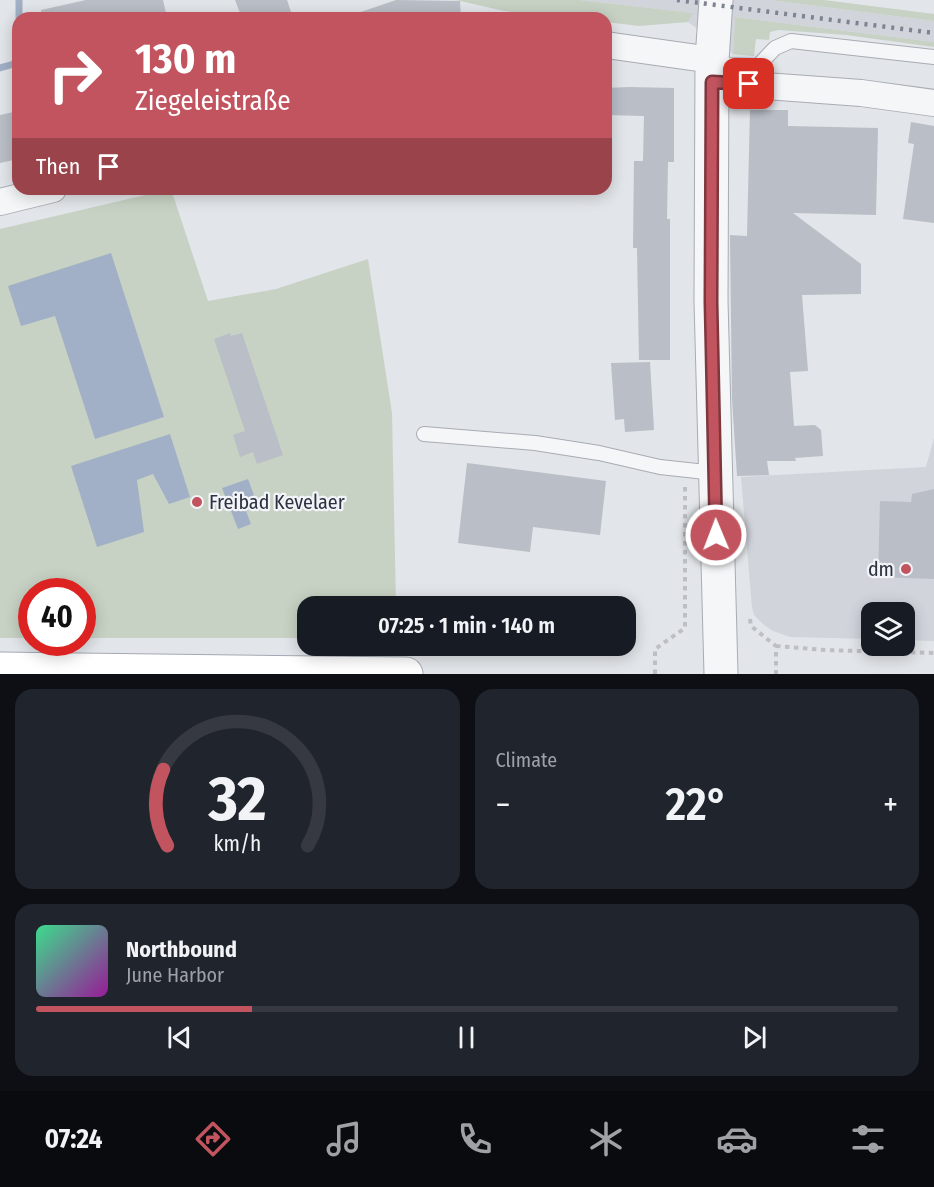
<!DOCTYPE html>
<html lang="en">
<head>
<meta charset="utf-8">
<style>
  :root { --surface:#171b24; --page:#20242c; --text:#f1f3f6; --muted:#9ea1a6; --line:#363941; --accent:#c1545e }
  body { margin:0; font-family:"Fira Sans Condensed",sans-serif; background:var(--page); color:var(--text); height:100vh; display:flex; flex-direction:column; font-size:22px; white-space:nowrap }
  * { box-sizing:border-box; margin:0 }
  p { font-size:20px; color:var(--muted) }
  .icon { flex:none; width:33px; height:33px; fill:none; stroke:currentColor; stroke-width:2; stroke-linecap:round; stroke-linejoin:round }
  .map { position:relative; height:674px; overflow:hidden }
  .details { display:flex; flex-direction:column; gap:15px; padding:15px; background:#0d0f14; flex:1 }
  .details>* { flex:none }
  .hud { position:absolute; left:12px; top:12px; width:600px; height:183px; border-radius:18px; box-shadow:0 3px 15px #0003; background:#c1545e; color:#fff; overflow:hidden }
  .tools { position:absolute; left:861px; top:602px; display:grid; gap:12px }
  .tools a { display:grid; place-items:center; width:54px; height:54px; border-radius:12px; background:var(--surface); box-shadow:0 3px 15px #0003; font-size:30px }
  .speed { position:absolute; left:18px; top:578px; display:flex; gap:12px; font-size:30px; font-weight:700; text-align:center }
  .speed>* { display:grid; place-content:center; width:78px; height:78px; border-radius:50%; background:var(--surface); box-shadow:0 3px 15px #0003; line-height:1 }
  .speed .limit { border:9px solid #d22; background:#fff; color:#111 }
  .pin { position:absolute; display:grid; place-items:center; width:51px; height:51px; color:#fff; margin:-26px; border-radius:12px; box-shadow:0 3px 9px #0006 }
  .me { position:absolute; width:66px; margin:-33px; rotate:359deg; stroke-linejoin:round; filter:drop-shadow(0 0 4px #0008) }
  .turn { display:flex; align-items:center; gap:21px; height:126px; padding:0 24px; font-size:27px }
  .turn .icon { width:78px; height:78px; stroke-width:2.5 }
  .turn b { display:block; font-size:42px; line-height:51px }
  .then { display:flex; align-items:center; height:57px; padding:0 24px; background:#0003; gap:12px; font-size:22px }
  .big { font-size:45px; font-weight:600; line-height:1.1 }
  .details .widget { flex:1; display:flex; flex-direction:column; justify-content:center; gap:9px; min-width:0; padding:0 21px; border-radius:18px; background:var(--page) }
  .details .dial { align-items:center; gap:0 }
  .dial svg { height:156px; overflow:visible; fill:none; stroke:var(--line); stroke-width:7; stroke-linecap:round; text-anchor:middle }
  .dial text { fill:var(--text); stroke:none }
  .song { display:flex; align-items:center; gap:18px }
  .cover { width:72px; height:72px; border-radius:9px; background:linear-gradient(135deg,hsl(150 70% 55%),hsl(300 70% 35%)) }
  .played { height:6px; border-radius:3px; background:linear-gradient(90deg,var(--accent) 25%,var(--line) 25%) }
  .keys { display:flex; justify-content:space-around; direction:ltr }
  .heat { display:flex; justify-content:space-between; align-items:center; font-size:33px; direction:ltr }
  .details .tiles { flex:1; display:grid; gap:15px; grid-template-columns:1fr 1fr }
  .widget:last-child { grid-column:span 2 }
  .trip { position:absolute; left:297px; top:596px; width:339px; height:60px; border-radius:18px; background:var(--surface); box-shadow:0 3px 15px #0003; font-weight:600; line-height:60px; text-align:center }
  .menu { display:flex; height:96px; justify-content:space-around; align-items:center; background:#090b0e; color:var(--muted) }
  .menu .icon { width:42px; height:42px }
  .menu .on { color:var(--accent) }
  .menu b { font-size:27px; color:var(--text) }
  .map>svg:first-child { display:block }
</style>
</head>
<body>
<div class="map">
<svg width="934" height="674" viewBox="0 0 934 674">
  <rect width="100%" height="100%" fill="#e2e5e9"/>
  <!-- built -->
  <path fill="#d1d4db" d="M 580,0 L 769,0 L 934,21 L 934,42 L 735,17 L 733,54 L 688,22 L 692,13 Z
    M 934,438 L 934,641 L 905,640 L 904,612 L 872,612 L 871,639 L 790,637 L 773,631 L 764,625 L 754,615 L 752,607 L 741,477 L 926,467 Z"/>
  <!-- green -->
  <path fill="#c7d2c4" d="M 456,0 L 580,0 L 693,13 L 688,22 L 639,26 L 606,22 L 606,18 L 569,18 L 504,11 Z
    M 769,0 L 824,0 L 934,14 L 934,21 Z
    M 735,17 L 934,42 L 934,47 L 846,35 L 779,30 L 770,32 L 769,40 L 756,39 L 754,56 L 733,54 Z
    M 171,189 L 208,301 L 276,289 L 368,259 L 392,413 L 396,606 L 308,606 L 307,638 L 83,638 L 82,591 L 32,591 L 31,638 L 0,638 L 0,229 Z"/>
  <!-- water -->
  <path fill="#a1b0c6" d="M 111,253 L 164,417 L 95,439 L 55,316 L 21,326 L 8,286 Z
    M 170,434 L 190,497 L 169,504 L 153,474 L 137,480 L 144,532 L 97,547 L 71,466 Z
    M 248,479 L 258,506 L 246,511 L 251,524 L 238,529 L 222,488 Z"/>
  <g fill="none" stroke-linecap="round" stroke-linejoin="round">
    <!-- stream -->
    <path stroke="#a1b0c6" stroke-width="7" d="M 19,18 L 19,0
      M 0,68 L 14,64 L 17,58 L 18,42"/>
  </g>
  <!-- building -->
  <path fill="#babec6" d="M 86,0 L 163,0 L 167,18 L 42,18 L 41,10 Z
    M 235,0 L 287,0 L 293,18 L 242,18 Z
    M 396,0 L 460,1 L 461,18 L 353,18 L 352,15 Z
    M 629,87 L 674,88 L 674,162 L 668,162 L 667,219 L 670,219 L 670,360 L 639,360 L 637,248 L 633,248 L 634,161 L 643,161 L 644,116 L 606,115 L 606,88 Z
    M 750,110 L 788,110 L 788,126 L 878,128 L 876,215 L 793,213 L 861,264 L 861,294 L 802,295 L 808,371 L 790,372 L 794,426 L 815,425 L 821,430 L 823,456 L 795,458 L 796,461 L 767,461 L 769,475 L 737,476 L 732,399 L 730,235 L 747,236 Z
    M 18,111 L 18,159 L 0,163 L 0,115 Z
    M 911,122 L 934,126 L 934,223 L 903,219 L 914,144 L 908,143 Z
    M 230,333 L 231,336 L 242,333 L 283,455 L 257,464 L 253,452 L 240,457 L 233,435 L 245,431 L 214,339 Z
    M 650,362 L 654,430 L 625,432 L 624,419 L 615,420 L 611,363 Z
    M 467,463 L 606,481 L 600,535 L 533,527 L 530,552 L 458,543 Z
    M 934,489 L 934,579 L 878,577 L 880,501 L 911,502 L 912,494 Z"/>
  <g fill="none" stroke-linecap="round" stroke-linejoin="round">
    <!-- service casing -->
    <g stroke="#a8acb3" stroke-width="16">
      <path id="service" d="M 713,60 L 728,65 L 758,66 L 775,48 L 791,41 L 934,57
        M 424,434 L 535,443 L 599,453 L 660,467 L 715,473"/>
    </g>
    <!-- minor casing -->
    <g stroke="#a8acb3" stroke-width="28">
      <path id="minor" d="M 606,45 L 712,60
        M 712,82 L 861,93 L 934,103
        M 0,202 L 53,189"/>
    </g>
    <!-- tertiary casing -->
    <g stroke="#a8acb3" stroke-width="35">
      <path id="tertiary" d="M 716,0 L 712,60 L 711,301 L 721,674"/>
    </g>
    <!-- primary casing -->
    <g stroke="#a3a9b4" stroke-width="35">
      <path id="primary" d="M 0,669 L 406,674"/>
    </g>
    <!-- path -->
    <path stroke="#bdbfc4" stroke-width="4" stroke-dasharray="4.5 4.5" stroke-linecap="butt" d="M 750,619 L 751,626 L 776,646 L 776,674
      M 776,646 L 825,650 L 934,653
      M 655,674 L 655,649 L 685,628 L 685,485"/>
    <!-- service -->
    <use href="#service" stroke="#f5f6f8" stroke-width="14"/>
    <!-- minor -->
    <use href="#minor" stroke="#f5f6f8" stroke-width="26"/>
    <!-- tertiary -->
    <use href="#tertiary" stroke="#f5f6f8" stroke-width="33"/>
    <!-- primary -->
    <use href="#primary" stroke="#fff" stroke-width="33"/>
    <!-- rail -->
    <path stroke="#7d8491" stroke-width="4.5" stroke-dasharray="3 6" stroke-linecap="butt" d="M 677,0 L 934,33"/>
  </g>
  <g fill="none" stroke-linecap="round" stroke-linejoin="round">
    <!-- route casing -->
    <g stroke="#7d373d" stroke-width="15">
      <path id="route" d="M 716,535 L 711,302 L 712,82 L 749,84"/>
    </g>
    <!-- route -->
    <use href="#route" stroke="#c1545e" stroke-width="10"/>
  </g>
  <!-- markers -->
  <g fill="#c1545e" stroke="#f2f4f7" stroke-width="2">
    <circle cx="197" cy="502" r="6"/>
    <circle cx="906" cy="569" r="6"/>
  </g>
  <g text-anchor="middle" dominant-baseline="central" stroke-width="4.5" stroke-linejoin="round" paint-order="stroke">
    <!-- poi labels -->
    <g font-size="20" fill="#2c3240" stroke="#f2f4f7" text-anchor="start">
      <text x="209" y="502">Freibad Kevelaer</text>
      <text x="894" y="569" text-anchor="end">dm</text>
    </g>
  </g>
</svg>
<div class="tools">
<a><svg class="icon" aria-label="layers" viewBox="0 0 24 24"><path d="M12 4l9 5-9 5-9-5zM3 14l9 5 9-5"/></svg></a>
</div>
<div class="speed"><div class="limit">40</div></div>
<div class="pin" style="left:749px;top:84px;background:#d93025"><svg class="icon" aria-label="arrive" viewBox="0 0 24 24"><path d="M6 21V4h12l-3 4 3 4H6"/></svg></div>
<svg class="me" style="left:716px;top:535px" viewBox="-20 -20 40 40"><circle r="17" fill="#c1545e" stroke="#fff" stroke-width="3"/><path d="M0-11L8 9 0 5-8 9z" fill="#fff"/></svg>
<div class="trip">07:25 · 1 min · 140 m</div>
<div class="hud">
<div class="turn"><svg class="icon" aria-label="right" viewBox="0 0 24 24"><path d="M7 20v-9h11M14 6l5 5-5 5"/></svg><div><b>130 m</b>Ziegeleistraße</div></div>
<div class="then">Then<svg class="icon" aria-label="arrive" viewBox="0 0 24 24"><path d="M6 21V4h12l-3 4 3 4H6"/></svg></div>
</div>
</div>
<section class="details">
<div class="tiles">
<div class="widget dial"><svg viewBox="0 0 100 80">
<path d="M14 69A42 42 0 1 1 86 69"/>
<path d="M14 69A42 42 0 0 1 12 30" stroke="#c1545e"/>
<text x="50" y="56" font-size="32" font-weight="700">32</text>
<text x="50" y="72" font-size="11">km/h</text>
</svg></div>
<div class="widget"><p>Climate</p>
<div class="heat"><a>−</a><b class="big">22°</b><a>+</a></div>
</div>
<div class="widget">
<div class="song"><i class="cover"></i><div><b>Northbound</b><p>June Harbor</p></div></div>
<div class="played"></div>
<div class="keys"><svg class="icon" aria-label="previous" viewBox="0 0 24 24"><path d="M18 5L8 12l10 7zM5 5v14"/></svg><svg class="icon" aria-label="pause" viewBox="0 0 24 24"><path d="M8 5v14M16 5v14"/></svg><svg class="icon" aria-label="next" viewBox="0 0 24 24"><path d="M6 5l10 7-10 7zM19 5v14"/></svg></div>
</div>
</div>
</section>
<nav class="menu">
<b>07:24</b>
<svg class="icon on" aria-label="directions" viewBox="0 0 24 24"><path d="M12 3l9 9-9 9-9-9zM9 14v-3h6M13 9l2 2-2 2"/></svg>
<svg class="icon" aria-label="music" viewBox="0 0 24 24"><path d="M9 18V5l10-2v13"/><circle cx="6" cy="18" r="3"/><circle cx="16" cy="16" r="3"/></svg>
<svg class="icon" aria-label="phone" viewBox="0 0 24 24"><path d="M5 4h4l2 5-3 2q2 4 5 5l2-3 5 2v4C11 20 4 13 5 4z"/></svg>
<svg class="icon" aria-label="climate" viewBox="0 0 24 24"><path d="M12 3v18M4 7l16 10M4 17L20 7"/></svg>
<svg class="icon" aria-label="car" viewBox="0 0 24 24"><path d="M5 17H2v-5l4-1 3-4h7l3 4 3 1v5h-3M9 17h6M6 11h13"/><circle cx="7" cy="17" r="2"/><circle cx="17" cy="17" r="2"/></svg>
<svg class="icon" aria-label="filters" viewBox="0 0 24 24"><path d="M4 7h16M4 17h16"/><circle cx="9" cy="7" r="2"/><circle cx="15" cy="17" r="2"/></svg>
</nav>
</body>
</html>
